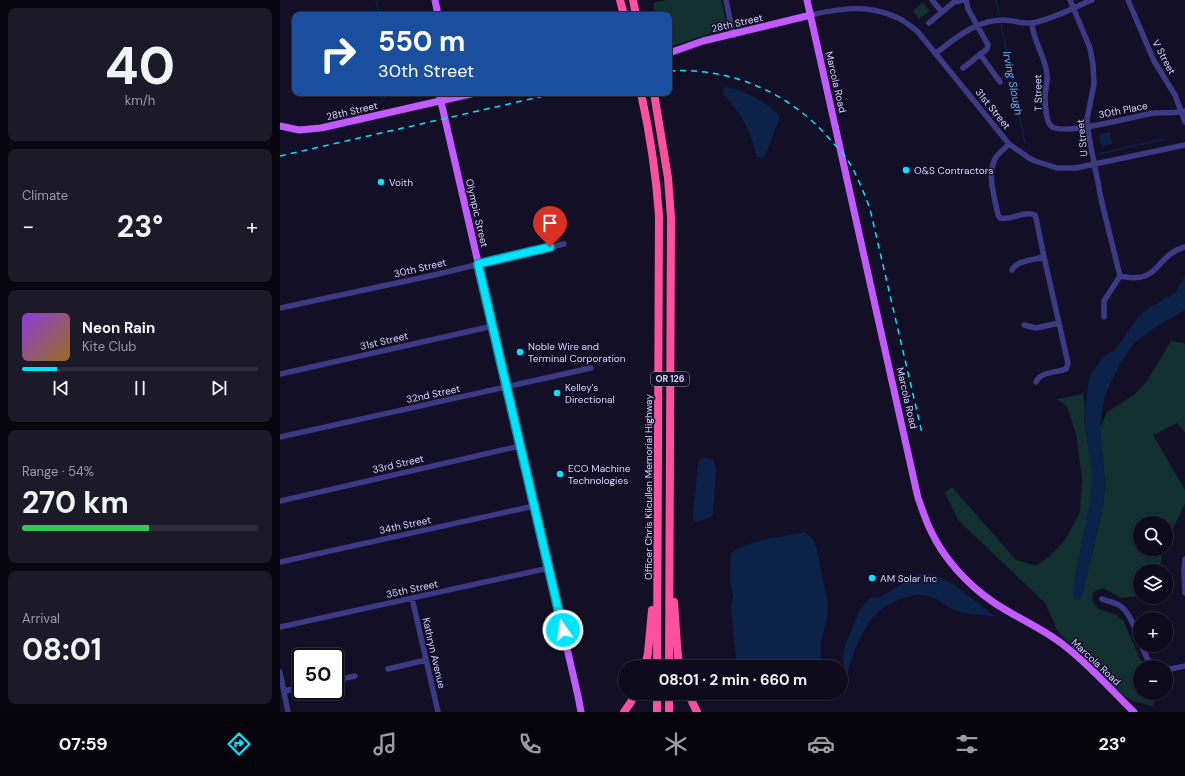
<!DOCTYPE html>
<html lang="en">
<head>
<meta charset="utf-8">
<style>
  :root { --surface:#0e0b1c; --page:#1c1929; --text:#f1f3f6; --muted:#9b9ba3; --line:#2e2b3b; --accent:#00e5ff }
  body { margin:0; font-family:"DM Sans",sans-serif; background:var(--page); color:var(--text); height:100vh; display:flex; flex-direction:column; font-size:15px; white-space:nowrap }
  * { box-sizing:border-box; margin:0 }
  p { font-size:13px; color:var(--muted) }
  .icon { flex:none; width:22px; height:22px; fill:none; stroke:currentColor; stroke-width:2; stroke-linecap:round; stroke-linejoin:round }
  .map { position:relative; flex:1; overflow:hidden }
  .details { display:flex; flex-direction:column; gap:8px; padding:8px; background:#08060f; width:280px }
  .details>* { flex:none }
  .top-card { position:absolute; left:12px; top:12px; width:380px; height:84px; border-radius:8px; box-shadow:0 1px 3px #0004,0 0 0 1px var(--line); background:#1a4fa0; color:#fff; overflow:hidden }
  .controls { position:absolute; left:853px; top:516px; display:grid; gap:8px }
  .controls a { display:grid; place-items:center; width:40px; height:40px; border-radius:50%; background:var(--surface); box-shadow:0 1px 3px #0004,0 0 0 1px var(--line); font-size:20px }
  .speed { position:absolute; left:12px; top:648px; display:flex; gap:8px; font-size:20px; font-weight:700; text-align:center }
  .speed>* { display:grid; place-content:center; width:52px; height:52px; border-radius:50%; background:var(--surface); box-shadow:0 1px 3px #0004,0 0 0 1px var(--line); line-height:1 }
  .speed .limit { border:2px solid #111; border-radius:6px; background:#fff; color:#111 }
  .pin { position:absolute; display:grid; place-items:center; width:34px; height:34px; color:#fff; margin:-41px -17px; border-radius:50% 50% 50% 0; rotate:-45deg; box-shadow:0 0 4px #0007 }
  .pin .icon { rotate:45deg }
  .me { position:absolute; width:44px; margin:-22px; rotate:347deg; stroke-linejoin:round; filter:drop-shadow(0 0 3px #0008) }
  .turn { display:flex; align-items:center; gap:14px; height:84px; padding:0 20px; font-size:18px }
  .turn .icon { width:52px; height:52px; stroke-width:2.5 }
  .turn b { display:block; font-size:28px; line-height:34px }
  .big { font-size:30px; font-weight:700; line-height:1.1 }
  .details .card { flex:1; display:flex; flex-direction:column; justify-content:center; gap:6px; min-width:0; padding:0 14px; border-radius:8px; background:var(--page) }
  .details .dial { align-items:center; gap:0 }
  .dial b { font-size:52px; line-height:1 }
  .song { display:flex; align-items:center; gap:12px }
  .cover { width:48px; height:48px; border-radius:6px; background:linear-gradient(135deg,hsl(270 70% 55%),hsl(40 70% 35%)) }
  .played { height:4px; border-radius:2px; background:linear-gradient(90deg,var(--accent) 15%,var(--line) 15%) }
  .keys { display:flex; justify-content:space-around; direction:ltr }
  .heat { display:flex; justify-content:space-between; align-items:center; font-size:22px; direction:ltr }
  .charge { height:6px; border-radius:3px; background:linear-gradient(90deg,#34c759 54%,var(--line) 0) }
  .trip { position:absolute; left:338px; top:660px; width:230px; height:40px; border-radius:20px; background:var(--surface); box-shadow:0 1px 3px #0004,0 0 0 1px var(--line); font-weight:700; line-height:40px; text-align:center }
  .tabs { display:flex; height:64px; justify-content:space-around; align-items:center; background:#06040b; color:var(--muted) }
  .tabs .icon { width:28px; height:28px }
  .tabs .selected { color:var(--accent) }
  .tabs b { font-size:18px; color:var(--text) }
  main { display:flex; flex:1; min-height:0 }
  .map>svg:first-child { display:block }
</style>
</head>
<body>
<main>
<section class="details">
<div class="card dial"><b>40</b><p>km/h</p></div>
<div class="card"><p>Climate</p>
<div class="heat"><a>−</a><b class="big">23°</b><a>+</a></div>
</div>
<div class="card">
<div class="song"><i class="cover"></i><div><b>Neon Rain</b><p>Kite Club</p></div></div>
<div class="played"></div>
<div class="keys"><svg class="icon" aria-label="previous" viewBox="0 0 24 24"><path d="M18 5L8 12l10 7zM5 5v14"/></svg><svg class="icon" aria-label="pause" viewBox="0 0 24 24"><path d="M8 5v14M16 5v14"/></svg><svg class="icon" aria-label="next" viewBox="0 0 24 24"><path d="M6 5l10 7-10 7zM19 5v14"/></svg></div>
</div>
<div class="card"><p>Range · 54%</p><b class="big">270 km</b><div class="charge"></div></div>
<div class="card"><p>Arrival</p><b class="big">08:01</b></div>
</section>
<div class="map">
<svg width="905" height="712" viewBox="0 0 905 712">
  <rect width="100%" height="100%" fill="#130f26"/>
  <!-- green -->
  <path fill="#12302f" d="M 386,0 L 441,0 L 447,25 L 445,29 L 389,47 L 389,15 L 376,15 L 373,3 Z
    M 643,2 L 650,11 L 639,19 L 633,11 Z
    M 891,341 L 904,343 L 905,345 L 905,433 L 897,423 L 873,435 L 905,490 L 905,504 L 886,542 L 886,523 L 860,523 L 860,549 L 883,549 L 879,571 L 860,571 L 860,596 L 841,598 L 823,588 L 813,592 L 812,601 L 818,609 L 834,614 L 843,620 L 860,659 L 867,667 L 860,667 L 860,693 L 879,693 L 873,706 L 853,701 L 841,694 L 778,632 L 765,603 L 678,520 L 665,493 L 672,487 L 736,560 L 756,566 L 771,555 L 785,540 L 800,512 L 802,478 L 796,434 L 787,406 L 776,399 L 803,394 L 805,406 L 804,420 L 813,476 L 800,600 L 802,596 L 823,506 L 825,484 L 820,428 L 827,412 L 854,395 L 867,381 Z"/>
  <!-- water -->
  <path fill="#0c2248" d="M 446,87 C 465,90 485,102 499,115 L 499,120 L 485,156 L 483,158 L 477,157 C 470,129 462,115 443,94 L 443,90 Z
    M 829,132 L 831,135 L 832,144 L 821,146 L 819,135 Z
    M 905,276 L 905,310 L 874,328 L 854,343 L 840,364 L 825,395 L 820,428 L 825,484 L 823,506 L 802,596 L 800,600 L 793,598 L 795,574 L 809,508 L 813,477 L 804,420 L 809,378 L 813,371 L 824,356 L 836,349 L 858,317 L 869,308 L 895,293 Z
    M 425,458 L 433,460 L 436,468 L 433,514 L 431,517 L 416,522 L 414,520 L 413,517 L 418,462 L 420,459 Z
    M 524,532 L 531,537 L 536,546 L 548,604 L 547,618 L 541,643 L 541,660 L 536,667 L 459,667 L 456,659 L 451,605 L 453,596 L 450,580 L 451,553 C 467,540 504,537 524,532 Z
    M 638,574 C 641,574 646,573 650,574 C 671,577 697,604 715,616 C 702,616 682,614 670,608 C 663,604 659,599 651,597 C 640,593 632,595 621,599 C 584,612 577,645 565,679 L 563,656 L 565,646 L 580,609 L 590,598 L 602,596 Z"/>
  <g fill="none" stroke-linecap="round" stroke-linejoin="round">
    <!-- stream -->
    <path stroke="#0c2248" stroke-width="1.5" d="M 96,0 L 100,15
      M 716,0 L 719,15
      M 721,24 L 745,143
      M 55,116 C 73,112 98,113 108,93
      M 819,154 L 884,139"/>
    <!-- minor -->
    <path stroke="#3d3a85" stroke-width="5.5" d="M 446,0 L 453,35
      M 652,0 L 662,12
      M 790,0 L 810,48 L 813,65 L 814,84 L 807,119 L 809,137 L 822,203 L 840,276
      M 848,0 L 874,61 L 895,95 L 905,122
      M 531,15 C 561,8 588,4 618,18 C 625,21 632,27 638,32 L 729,144 L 749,158 L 755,161 L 777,168 L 796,168 L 905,145
      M 649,23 L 674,2 L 683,0
      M 752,23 C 753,42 766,57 767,75 C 768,83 765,89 765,97 C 765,103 766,122 771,126 C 782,137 857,115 875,113 C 885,112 894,114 905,111
      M 656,53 C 677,37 696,20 724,20 C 733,20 742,24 751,23 C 769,21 795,7 812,0
      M 700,54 L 720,82
      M 683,68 L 707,49 L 708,45 L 688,9 L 686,0
      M 729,144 C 725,148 720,152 716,157 C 706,174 715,198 718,215 L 720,218 C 731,221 744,210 755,215 L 756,218 L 764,257 L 788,363 L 786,369 C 776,373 761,371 756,382
      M 732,270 C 737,260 754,260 764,257
      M 840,276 C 882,285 873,256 905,247
      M 0,308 L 154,275 L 284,244
      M 824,317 L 824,301 L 840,276
      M 744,325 L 756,328 L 779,323
      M 0,374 L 213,326
      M 0,437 L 311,368
      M 0,501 L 240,446
      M 905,559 L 904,570 L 905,593
      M 0,562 L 254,506
      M 132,598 L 158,712
      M 822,599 C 827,601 833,602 837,604 C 850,610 855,630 860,642
      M 0,627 L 269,568
      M 861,645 L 868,660 L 876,667
      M 108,669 L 146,660
      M 886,670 L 905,666
      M 0,672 L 8,712
      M 55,680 L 75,676
      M 4,691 L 21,687"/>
    <!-- major -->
    <path stroke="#c25bff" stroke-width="7" d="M 155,0 L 158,15
      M 527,0 L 638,498 C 642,508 645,519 650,529 C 663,558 687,584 713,602 C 735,617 760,627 781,643 C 808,663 830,689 854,712
      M 389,53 L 423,41 L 531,15
      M 159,93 L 298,696 L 301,712
      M 0,126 L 19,130 L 41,128 L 195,93"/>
    <!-- highway -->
    <path stroke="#ff4fa3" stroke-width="8" d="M 340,0 L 344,15
      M 353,0 L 356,15
      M 361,93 C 370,134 376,174 379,215 L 377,667
      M 374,93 L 388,178 L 391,218 L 389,667
      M 394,602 L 397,645 L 399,667
      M 365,667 L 368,653 L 372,610
      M 408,693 L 417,712
      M 344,712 L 351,702 L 355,693
      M 377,712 L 377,693
      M 389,712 L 389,693"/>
    <!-- rail -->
    <path stroke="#00e5ff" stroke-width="1.5" stroke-dasharray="6 5" stroke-linecap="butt" d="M 389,71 C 452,67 513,94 553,143 C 560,150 567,158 572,167 C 579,181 585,195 590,209 L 642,433
      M 0,156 L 277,93"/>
  </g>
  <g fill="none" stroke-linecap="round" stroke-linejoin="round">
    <!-- route casing -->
    <g stroke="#0095a6" stroke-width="10">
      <path id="route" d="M 270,247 L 198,264 L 283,630"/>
    </g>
    <!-- route -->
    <use href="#route" stroke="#00e5ff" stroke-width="7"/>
  </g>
  <!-- markers -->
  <g fill="#00e5ff" stroke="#130f26" stroke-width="1.5">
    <circle cx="626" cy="170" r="4"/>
    <circle cx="101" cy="182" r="4"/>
    <circle cx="240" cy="352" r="4"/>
    <circle cx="277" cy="393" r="4"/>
    <circle cx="280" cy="474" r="4"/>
    <circle cx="592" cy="578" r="4"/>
  </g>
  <g text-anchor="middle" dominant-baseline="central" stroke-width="3" stroke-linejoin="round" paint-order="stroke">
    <!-- shield labels -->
    <rect fill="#130f26" stroke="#9e99be" stroke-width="1" x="371" y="372" width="38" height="14" rx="3"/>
    <g font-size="9" font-weight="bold" fill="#d9d4ff">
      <text x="390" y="379">OR 126</text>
    </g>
    <!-- street labels -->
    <g font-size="10" fill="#d9d4ff" stroke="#130f26">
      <text transform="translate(457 23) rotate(-13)">28th Street</text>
      <text transform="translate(884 57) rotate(62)">V Street</text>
      <text transform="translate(556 82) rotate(77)">Marcola Road</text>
      <text transform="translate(758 93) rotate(-91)">T Street</text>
      <text transform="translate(713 109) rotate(51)">31st Street</text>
      <text transform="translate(843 110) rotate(-11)">30th Place</text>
      <text transform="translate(72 111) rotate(-13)">28th Street</text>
      <text transform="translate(802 138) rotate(-96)">U Street</text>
      <text transform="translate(197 213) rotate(77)">Olympic Street</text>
      <text transform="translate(140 268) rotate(-13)">30th Street</text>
      <text transform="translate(104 341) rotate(-13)">31st Street</text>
      <text transform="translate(153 394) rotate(-12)">32nd Street</text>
      <text transform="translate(627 398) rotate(77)">Marcola Road</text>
      <text transform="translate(118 464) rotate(-13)">33rd Street</text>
      <text transform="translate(368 487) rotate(-90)">Officer Chris Kilcullen Memorial Highway</text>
      <text transform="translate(125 525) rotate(-12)">34th Street</text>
      <text transform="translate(132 589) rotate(-12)">35th Street</text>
      <text transform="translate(154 653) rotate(77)">Kathryn Avenue</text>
      <text transform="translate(816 662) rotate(43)">Marcola Road</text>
    </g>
    <!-- poi labels -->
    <g font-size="10" fill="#d9d4ff" stroke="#130f26" text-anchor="start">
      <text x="634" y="170">O&amp;S Contractors</text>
      <text x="109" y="182">Voith</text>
      <text x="248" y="346">Noble Wire and<tspan x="248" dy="12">Terminal Corporation</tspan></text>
      <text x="285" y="387">Kelley's<tspan x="285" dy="12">Directional</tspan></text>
      <text x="288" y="468">ECO Machine<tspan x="288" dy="12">Technologies</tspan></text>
      <text x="600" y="578">AM Solar Inc</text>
    </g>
    <!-- water labels -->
    <g font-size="11" font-style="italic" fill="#62b6ff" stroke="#130f26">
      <text transform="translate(733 83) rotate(79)">Irving Slough</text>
    </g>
  </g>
</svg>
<div class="controls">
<a><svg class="icon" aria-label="search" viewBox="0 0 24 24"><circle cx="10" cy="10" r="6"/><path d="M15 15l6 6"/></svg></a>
<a><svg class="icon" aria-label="layers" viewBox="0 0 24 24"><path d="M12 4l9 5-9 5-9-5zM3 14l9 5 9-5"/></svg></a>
<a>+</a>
<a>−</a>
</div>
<div class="speed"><div class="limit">50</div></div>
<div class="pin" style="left:270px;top:247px;background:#d93025"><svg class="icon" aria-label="arrive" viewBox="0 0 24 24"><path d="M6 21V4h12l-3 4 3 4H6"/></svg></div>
<svg class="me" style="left:283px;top:630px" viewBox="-20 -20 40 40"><circle r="17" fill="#00e5ff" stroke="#fff" stroke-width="3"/><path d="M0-11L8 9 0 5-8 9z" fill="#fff"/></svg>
<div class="trip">08:01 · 2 min · 660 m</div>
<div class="top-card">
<div class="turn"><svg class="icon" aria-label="right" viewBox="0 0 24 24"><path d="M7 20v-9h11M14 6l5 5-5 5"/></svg><div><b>550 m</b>30th Street</div></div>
</div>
</div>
</main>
<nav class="tabs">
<b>07:59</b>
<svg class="icon selected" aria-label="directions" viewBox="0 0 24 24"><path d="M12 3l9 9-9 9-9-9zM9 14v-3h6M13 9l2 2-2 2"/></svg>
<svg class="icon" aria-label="music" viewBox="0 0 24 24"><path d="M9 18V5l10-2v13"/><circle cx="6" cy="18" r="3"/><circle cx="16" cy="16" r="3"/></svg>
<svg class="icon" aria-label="phone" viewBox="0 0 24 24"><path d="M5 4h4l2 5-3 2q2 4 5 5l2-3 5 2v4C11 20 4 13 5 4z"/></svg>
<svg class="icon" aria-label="climate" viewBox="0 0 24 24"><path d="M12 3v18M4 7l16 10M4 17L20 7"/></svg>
<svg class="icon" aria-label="car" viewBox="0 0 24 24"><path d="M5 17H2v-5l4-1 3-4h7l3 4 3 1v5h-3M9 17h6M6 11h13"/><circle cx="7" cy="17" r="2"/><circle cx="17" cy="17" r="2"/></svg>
<svg class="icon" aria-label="filters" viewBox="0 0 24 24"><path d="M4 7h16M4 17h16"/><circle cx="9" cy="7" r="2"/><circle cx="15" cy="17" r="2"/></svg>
<b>23°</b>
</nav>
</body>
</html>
